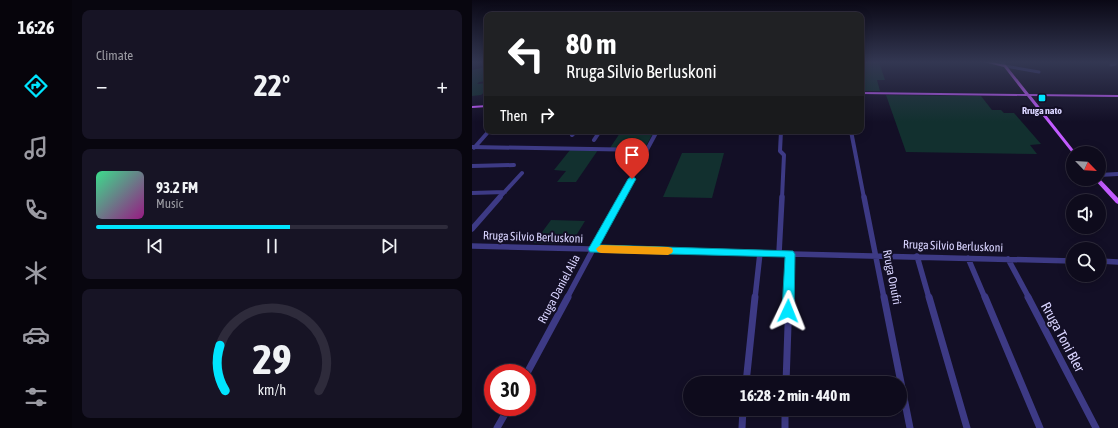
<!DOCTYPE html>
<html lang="en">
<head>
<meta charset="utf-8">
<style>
  :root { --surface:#0e0b1c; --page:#171425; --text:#f1f3f6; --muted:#9b9ba3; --line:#2e2b3b; --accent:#00e5ff }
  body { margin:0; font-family:"Asap Condensed",sans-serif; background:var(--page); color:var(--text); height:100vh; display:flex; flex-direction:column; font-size:15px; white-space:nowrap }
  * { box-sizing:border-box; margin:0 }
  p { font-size:13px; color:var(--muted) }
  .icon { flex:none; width:22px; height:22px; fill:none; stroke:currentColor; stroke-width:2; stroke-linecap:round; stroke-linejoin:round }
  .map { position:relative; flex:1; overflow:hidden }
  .sheet { display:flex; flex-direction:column; gap:10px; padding:10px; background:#08060f; width:400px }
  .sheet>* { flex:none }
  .banner { position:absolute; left:12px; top:12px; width:380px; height:122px; border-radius:8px; box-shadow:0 2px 10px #0003,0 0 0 1px var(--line); background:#202124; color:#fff; overflow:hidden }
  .needle { width:26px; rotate:115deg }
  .buttons { position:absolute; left:594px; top:146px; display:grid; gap:8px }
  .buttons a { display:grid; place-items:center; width:40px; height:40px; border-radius:50%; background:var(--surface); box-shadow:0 2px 10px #0003,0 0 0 1px var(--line); font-size:20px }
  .speed { position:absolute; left:12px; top:364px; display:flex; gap:8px; font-size:20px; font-weight:700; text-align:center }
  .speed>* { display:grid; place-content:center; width:52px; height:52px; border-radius:50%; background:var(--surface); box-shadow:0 2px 10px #0003,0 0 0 1px var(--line); line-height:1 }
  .speed .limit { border:6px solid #d22; background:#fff; color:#111 }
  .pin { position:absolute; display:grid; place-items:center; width:34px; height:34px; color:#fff; margin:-41px -17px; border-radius:50% 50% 50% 0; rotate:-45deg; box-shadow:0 0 4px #0007 }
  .pin .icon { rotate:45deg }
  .me { position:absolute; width:44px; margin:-22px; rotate:2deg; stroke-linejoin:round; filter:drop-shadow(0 0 3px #0008) }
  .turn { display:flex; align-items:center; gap:14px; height:84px; padding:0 16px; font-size:18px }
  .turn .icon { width:52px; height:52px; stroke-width:2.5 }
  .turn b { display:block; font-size:28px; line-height:34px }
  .then { display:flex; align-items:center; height:38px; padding:0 16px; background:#0003; gap:8px; font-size:15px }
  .big { font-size:30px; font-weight:700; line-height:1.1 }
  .sheet .tile { flex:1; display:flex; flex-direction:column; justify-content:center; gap:6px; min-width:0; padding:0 14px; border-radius:8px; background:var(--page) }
  .sheet .dial { align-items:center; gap:0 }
  .dial svg { height:104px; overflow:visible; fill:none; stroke:var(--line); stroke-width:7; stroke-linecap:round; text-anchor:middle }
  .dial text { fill:var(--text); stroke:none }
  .song { display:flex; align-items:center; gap:12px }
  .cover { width:48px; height:48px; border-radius:6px; background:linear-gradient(135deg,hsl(150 70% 55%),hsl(310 70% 35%)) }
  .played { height:4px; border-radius:2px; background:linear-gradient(90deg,var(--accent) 55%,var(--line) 55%) }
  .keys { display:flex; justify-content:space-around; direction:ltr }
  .heat { display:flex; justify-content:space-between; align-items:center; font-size:22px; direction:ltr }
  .trip { position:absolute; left:211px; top:376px; width:224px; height:40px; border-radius:20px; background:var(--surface); box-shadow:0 2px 10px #0003,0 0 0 1px var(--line); font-weight:700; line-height:40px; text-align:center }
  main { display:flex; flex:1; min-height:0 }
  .dock { display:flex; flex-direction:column; width:72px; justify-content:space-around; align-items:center; background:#06040b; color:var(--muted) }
  .dock .icon { width:28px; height:28px }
  .dock .selected { color:var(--accent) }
  .dock b { font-size:18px; color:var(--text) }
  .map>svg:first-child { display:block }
</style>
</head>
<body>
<main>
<nav class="dock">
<b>16:26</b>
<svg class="icon selected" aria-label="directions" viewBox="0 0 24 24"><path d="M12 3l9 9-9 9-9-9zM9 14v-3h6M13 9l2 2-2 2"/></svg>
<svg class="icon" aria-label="music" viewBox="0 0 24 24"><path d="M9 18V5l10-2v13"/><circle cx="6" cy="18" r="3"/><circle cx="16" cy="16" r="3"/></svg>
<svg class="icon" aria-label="phone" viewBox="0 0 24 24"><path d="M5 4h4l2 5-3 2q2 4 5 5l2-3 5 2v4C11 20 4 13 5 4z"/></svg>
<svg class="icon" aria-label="climate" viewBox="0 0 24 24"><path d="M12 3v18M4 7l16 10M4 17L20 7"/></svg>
<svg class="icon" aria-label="car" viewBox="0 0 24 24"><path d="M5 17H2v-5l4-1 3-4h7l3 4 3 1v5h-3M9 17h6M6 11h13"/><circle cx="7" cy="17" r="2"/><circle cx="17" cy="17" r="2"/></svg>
<svg class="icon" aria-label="filters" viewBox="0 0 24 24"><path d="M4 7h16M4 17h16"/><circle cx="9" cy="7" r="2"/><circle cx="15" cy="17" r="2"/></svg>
</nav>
<section class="sheet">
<div class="tile"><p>Climate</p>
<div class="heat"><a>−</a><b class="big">22°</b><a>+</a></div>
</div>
<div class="tile">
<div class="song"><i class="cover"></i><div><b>93.2 FM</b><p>Music</p></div></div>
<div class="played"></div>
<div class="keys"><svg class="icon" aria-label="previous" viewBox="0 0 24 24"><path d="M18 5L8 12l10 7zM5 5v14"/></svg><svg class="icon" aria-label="pause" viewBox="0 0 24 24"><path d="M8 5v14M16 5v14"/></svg><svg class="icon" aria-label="next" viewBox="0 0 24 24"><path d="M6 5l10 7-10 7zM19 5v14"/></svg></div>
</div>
<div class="tile dial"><svg viewBox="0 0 100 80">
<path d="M14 69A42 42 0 1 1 86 69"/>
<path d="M14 69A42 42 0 0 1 10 34" stroke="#00e5ff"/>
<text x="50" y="56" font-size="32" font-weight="700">29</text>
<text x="50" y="72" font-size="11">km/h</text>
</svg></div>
</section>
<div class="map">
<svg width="646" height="428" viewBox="0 0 646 428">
  <rect width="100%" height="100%" fill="#130f26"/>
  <!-- green -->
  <path fill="#12302f" d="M 389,62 L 407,62 L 413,80 L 405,80 L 408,91 L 389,91 Z
    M 15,67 L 15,81 L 7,82 L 5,84 L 15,83 L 15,90 L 9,95 L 0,96 L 0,70 Z
    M 414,95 L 509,96 L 520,110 L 529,110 L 532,113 L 542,113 L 569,144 L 558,145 L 565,154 L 434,152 Z
    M 148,133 L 181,133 L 173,148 L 138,148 Z
    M 98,150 L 126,150 L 104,182 L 85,182 L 94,171 L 82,170 Z
    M 210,153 L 252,153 L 240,198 L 191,197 Z
    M 79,220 L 113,221 L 99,244 L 62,243 Z"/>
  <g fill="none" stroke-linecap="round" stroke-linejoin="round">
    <!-- minor-far3 -->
    <path stroke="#3d3a85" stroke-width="3" d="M 530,62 L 533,66 L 567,72
      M 639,65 L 643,64 L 640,62"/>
    <!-- minor-far2 -->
    <path stroke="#3d3a85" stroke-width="4" d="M 309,131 L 308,151 L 312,155 L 310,198
      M 379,131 L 392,198
      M 100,135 L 104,131
      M 122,140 L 128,131
      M 0,147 L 175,150
      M 2,148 L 17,131
      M 0,166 L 42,165
      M 627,175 L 646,174
      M 0,193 L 33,192
      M 27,198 L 50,173
      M 149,198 L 185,131"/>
    <!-- minor-far1 -->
    <path stroke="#3d3a85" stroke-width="5.5" d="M 392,197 L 412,298
      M 0,229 L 28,197
      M 0,246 L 601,261
      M 307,253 L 310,197
      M 445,256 L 457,298
      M 496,258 L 513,298
      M 536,259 L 557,298
      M 627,261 L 646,262
      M 95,298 L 149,197
      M 283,298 L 288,253
      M 317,298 L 318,254"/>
    <!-- minor -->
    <path stroke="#3d3a85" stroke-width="7" d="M 412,297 L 438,428
      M 457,297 L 495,428
      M 513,297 L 568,428
      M 556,297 L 624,428
      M 55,373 L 96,297
      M 274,383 L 283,297
      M 314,383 L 317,297
      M 313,409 L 313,428
      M 25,428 L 37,407
      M 270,428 L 271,409"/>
    <!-- major -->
    <path fill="#c25bff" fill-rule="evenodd" d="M 512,62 L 519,62 L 534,65 L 557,94 L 646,95 L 646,97 L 559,96 L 604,153 L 601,153 L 601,154 L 555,96 L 389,94 L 389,92 L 553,94 L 532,67 Z
      M 15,105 L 15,107 L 0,108 L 0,106 Z
      M 627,178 L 646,198 L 646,204 L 644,203 L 622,179 L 627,179 Z"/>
  </g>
  <!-- sky -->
  <linearGradient id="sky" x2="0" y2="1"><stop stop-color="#0a0815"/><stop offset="0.51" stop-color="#333752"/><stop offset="1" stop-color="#333752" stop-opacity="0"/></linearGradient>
  <rect width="646" height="122" fill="url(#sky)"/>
  <!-- route -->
  <path fill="#00e5ff" stroke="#0095a6" d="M 160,176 L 164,179 L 128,245 L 321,251 L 323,254 L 322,311 L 320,315 L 316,316 L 312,315 L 310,311 L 313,257 L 118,252 L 116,249 L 118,246 L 156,179 Z"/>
  <!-- slow -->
  <path fill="#f59e0b" d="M 129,245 L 196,247 L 200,248 L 201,251 L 200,253 L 196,255 L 129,253 L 126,252 L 124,249 L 126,247 Z"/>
  <!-- markers -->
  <rect fill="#00e5ff" stroke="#130f26" stroke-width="1.5" x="566" y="94" width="8" height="8" rx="2"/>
  <g text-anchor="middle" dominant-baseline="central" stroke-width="4" stroke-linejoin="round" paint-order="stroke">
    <!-- far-poi labels -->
    <g font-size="10" font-weight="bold" fill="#d9d4ff" stroke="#130f26">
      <text x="570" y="110">Rruga nato</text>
    </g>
    <!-- street labels -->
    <g font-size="12" fill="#d9d4ff" stroke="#130f26">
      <text transform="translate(61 237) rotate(2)">Rruga Silvio Berluskoni</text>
      <text transform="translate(481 246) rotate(2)">Rruga Silvio Berluskoni</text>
      <text transform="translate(420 277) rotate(79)">Rruga Onufri</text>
      <text transform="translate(87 289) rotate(-62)">Rruga Daniel Alia</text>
    </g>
    <!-- near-street labels -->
    <g font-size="14" fill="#d9d4ff" stroke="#130f26">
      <text transform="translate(591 337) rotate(62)">Rruga Toni Bler</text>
    </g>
  </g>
</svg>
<div class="buttons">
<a><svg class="needle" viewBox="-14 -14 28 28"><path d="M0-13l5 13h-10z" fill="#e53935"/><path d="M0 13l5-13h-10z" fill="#9b9ba3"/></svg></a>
<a><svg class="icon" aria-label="sound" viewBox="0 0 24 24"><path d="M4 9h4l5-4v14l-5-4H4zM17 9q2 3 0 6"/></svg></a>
<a><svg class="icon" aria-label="search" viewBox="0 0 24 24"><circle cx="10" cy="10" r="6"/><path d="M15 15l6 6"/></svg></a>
</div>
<div class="speed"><div class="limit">30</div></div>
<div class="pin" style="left:160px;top:179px;background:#d93025"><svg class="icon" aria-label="arrive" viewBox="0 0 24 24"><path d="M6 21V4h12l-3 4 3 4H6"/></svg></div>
<svg class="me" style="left:316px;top:311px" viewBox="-20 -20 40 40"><path d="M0-17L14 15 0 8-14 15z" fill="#00e5ff" stroke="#fff" stroke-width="4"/></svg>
<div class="trip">16:28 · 2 min · 440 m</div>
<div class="banner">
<div class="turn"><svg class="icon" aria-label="left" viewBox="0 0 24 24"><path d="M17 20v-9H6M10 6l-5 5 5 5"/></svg><div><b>80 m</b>Rruga Silvio Berluskoni</div></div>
<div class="then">Then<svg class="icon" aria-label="right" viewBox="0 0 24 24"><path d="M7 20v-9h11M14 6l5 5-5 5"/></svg></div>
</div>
</div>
</main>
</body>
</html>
